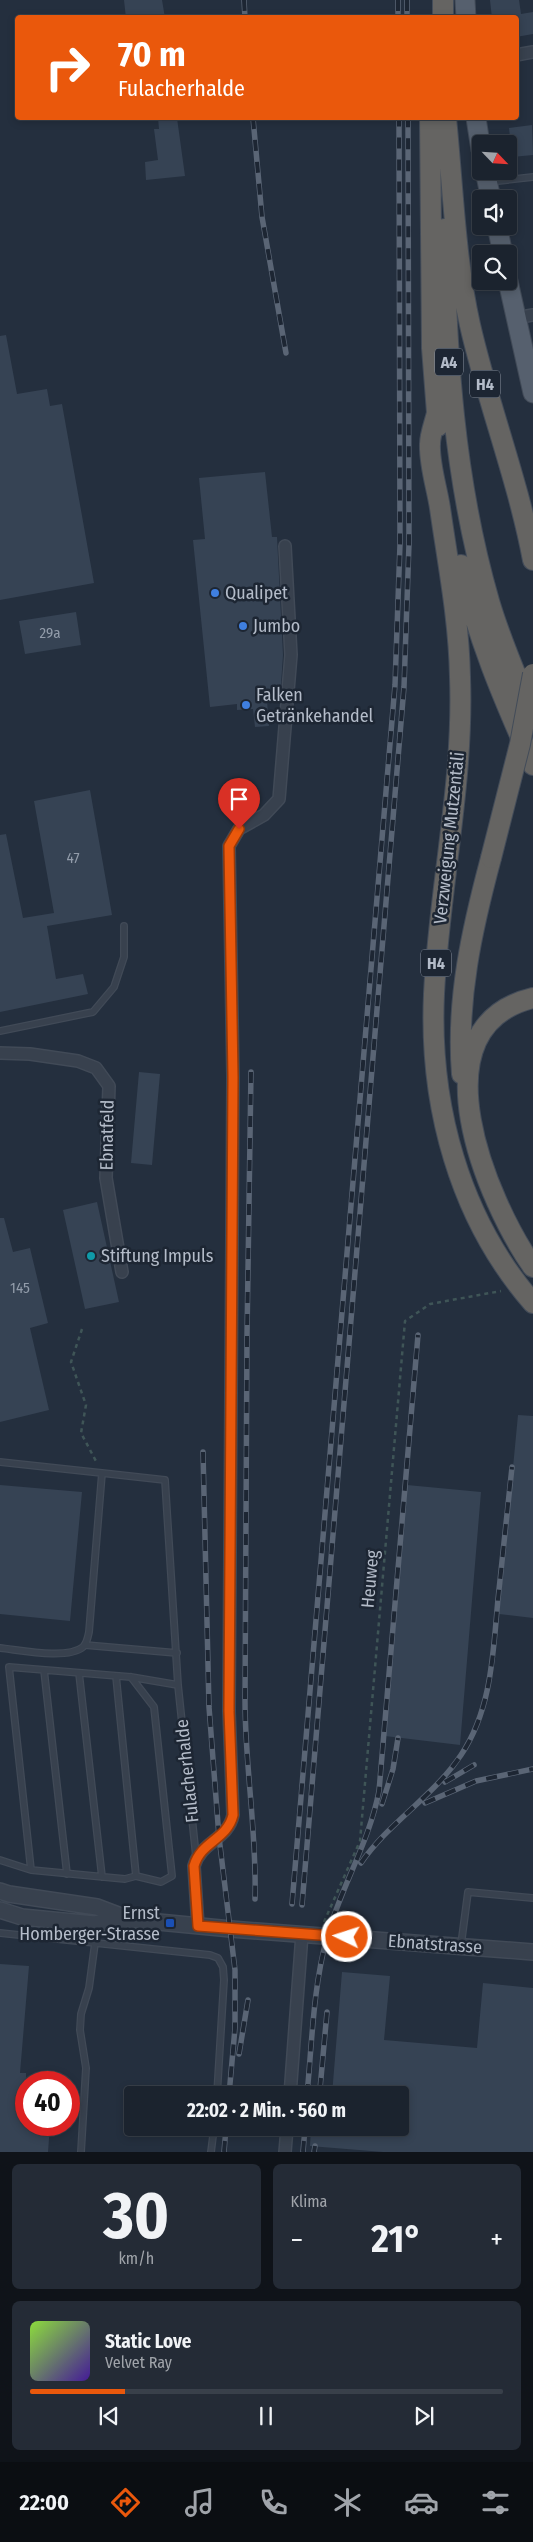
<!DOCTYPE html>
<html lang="de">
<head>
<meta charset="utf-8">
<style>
  :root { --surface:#1b232e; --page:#242b36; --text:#f1f3f6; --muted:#a0a4aa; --line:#39404a; --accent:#ea580c }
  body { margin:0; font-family:"Fira Sans Condensed",sans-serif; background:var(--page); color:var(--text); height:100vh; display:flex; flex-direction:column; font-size:19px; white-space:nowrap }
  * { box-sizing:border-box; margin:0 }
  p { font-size:16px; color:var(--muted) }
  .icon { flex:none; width:28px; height:28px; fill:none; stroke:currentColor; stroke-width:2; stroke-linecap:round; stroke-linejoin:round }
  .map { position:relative; height:2152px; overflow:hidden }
  .sheet { display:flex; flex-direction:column; gap:12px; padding:12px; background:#0f1319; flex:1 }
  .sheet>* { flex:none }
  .banner { position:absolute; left:15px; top:15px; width:504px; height:105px; border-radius:5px; box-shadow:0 2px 8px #0003,0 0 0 1px var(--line); background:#ea580c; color:#fff; overflow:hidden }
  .needle { width:32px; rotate:115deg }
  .fabs { position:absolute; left:472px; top:135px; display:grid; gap:10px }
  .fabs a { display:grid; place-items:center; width:45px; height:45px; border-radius:5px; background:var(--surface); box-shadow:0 2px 8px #0003,0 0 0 1px var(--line); font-size:25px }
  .speed { position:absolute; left:15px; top:2071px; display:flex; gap:10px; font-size:25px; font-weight:700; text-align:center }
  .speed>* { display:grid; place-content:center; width:65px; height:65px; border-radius:50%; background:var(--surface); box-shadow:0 2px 8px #0003,0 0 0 1px var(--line); line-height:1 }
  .speed .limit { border:8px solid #d22; background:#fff; color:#111 }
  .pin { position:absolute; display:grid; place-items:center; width:42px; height:42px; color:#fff; margin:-51px -21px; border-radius:50% 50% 50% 0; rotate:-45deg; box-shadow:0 0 5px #0007 }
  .pin .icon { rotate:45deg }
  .me { position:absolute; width:55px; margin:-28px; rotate:274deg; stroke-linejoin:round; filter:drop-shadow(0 0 4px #0008) }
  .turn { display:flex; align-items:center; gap:18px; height:105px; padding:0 20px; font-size:22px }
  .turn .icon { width:65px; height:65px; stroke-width:2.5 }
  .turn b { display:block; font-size:35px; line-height:42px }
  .big { font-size:38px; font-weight:700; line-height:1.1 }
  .sheet .card { flex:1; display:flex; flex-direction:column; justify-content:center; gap:8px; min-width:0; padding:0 18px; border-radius:8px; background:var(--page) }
  .sheet .dial { align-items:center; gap:0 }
  .dial b { font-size:65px; line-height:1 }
  .song { display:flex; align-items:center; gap:15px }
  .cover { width:60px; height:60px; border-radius:8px; background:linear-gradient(135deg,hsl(90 70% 55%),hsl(260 70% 35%)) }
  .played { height:5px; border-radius:2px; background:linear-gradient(90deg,var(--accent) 20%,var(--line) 20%) }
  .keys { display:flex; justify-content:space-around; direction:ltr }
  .heat { display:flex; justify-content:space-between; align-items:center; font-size:28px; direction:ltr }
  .sheet .tiles { flex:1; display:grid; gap:12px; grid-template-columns:1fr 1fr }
  .card:last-child { grid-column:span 2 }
  .trip { position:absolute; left:124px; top:2086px; width:285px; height:50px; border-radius:5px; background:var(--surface); box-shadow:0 2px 8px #0003,0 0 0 1px var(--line); font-weight:700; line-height:50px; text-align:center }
  .menu { display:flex; height:80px; justify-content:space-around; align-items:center; background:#0b0e12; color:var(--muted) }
  .menu .icon { width:35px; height:35px }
  .menu .selected { color:var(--accent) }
  .menu b { font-size:22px; color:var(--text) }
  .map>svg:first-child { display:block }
</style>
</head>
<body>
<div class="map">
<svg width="533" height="2152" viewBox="0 0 533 2152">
  <rect width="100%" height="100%" fill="#242f3e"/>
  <!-- building -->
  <path fill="#364354" d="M 124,0 L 162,0 L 165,18 L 126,18 Z
    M 490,0 L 519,0 L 521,14 L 533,12 L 533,34 L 516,37 L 516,18 L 492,18 Z
    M 158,118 L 177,118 L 185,176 L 146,180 L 145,162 L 158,160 L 154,129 L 159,129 Z
    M 532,125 L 533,155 L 512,157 L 509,128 Z
    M 6,335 L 17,394 L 47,389 L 50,406 L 62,404 L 94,583 L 0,600 L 0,336 Z
    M 265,472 L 272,537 L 277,537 L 283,655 L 280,699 L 267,701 L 269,726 L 255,727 L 253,709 L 237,710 L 237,704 L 210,707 L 193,540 L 205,539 L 199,478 Z
    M 76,612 L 81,645 L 25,654 L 19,621 Z
    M 90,790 L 112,915 L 47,926 L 56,979 L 83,974 L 88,994 L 0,1012 L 0,835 L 6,834 L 23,918 L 54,913 L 34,801 Z
    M 139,1072 L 160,1074 L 152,1165 L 131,1163 Z
    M 97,1202 L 119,1302 L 85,1309 L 63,1210 Z
    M 0,1218 L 4,1218 L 13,1252 L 30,1248 L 48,1323 L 30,1328 L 49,1410 L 0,1422 Z
    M 518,1415 L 533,1416 L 533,1618 L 499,1614 Z
    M 0,1485 L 82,1492 L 70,1621 L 0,1614 Z
    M 407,1485 L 481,1492 L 460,1745 L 385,1736 Z
    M 0,1964 L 29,1966 L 20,2073 L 26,2073 L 26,2125 L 50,2125 L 48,2152 L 0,2152 Z
    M 342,1972 L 390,1976 L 384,2040 L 396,2041 L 477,2048 L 483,1983 L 533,1988 L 533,2152 L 383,2152 L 310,2146 L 311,2128 L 400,2128 L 400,2095 L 332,2095 Z"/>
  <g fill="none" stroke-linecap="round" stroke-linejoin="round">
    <!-- service casing -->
    <g stroke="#414a57" stroke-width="8">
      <path id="service" d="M 489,182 L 533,177
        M 0,1031 L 93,1012 L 114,987 L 124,957 L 124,926
        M 0,1462 L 102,1473 L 89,1632 C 88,1637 87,1643 83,1647 C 67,1660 20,1650 0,1648
        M 102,1473 L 165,1480 L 178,1685 L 196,1856
        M 85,1645 L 177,1653
        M 44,1670 L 67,1874
        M 79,1673 L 102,1877
        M 116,1676 L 136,1876 L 161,1882 L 172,1876 L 154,1707 L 131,1677
        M 0,1860 L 31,1870 L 9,1667 L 131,1677 L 178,1685
        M 31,1870 L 125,1879 L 136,1876
        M 0,1933 L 210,1955 L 218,1958 L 223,1967 L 224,1980 L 217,2095
        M 461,1945 L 468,1892 L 533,1898
        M 81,2152 L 86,2068 L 80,2030 L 81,2014 L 89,1988 L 95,1943
        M 211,2152 L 214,2128"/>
    </g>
    <!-- minor casing -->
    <g stroke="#414a57" stroke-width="14">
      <path id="minor" d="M 516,55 L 533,52
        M 516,318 L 533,315
        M 0,1053 L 30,1054 L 78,1061 L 96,1068 L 109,1086 L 106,1178 L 122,1272
        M 198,1926 L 194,1866 C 201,1841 228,1840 233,1815 L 229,1711 L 233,1077 L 229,846 L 239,829 L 264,815 L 279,799 L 291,655 L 285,546
        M 290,2095 L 302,1934
        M 285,2152 L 287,2128"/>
    </g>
    <!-- tertiary casing -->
    <g stroke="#414a57" stroke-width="18">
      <path id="tertiary" d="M 0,1891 L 9,1894 L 97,1907 L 126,1918
        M 0,1910 L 22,1917 L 94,1924 L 127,1919 L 231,1929 L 533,1952"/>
    </g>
    <!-- primary casing -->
    <g stroke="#414a57" stroke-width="21">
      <path id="primary" d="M 465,0 L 466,18
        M 476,118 L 481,150
        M 485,171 L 491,199
        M 497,226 L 503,254
        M 508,281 L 533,393"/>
    </g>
    <!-- trunk casing -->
    <g stroke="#434c59" stroke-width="22">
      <path id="trunk" d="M 443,18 L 443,0
        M 430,118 L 432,348 L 438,426
        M 446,118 C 453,187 455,258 470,325 C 488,404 518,480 533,560
        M 444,229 C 446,355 454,480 489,601 C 500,639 516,675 531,712
        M 437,413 C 435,422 430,434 430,444 C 429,464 437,488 440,508 C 448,564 459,620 460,677 C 464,784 439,888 434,994 C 429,1105 459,1218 533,1303
        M 461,565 C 476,635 504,700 533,765
        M 533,998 C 412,1027 488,1203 533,1267
        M 462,1074 C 456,1000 472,929 491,858"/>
    </g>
    <!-- path -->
    <path stroke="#3f5557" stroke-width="2.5" stroke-dasharray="4 4" stroke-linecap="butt" d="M 82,1329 L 71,1362 L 86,1405 L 81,1433 L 97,1463
      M 324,1922 L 360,1841 L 405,1321 L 430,1304 L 501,1291"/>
    <!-- service -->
    <use href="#service" stroke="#38414e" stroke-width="5.5"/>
    <!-- minor -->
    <use href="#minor" stroke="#38414e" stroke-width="11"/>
    <!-- tertiary -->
    <use href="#tertiary" stroke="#38414e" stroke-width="15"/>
    <!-- primary -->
    <use href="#primary" stroke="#56606e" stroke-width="19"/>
    <!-- trunk -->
    <use href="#trunk" stroke="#656462" stroke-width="20"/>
    <!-- rail casing -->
    <g stroke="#5a6575" stroke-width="5.5">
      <path id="rail" d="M 244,0 L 245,18
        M 398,0 L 398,18
        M 407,0 L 407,18
        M 253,118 L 262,217 L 286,353
        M 251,1072 L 247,1336 L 245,1701 C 245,1767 257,1833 255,1899
        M 203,1452 L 209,1707 L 219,1837 L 235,1970 L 235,2028 L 229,2095
        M 445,1782 L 474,1765
        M 425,1803 L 476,1781 L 533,1769
        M 382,1804 L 393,1769 L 398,1738
        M 361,1863 C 389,1822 433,1797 461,1755 C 492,1709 493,1652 498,1599 C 503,1555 507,1511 512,1467
        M 292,1904 L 395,685 L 400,544 L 399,118
        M 302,1905 L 404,687 L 409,544 L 408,118
        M 239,2054 L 248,2000
        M 320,2089 L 327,2012
        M 307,2095 C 312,2043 313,1988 327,1937 C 341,1887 369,1843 379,1791 L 418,1335
        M 224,2152 L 226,2128
        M 303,2152 L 305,2128
        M 314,2152 L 315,2146"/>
    </g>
    <!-- rail -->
    <use href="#rail" stroke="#1d2633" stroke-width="4" stroke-dasharray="11" stroke-linecap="butt"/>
    <!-- trunk-bridge casing -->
    <g stroke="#434c59" stroke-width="22" stroke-linecap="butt">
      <path id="trunk-bridge" d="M 491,858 L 520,744 L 533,674"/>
    </g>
    <!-- trunk-bridge -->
    <use href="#trunk-bridge" stroke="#656462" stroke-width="20"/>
  </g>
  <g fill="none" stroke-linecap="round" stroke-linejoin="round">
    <!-- route casing -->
    <g stroke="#983908" stroke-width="12">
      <path id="route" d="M 239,829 L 229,846 L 233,1077 L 229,1711 L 233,1815 C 227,1840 201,1841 194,1866 L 198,1926 L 347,1937"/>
    </g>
    <!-- route -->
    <use href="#route" stroke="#ea580c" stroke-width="9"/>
  </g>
  <!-- markers -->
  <g fill="#3f7fe0" stroke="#1d2633" stroke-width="2">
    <circle cx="215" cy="593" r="5"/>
    <circle cx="243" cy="626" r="5"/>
    <circle cx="246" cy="705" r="5"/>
  </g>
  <circle fill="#0f9aa8" stroke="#1d2633" stroke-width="2" cx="91" cy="1256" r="5"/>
  <rect fill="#1a4fb4" stroke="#1d2633" stroke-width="2" x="165" y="1918" width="10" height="10" rx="2.5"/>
  <g text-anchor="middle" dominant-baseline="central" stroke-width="5" stroke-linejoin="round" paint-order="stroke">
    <!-- number labels -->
    <g font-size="15" fill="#929caa">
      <text x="50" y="633">29a</text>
      <text x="73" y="858">47</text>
      <text x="20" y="1288">145</text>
    </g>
    <!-- shield labels -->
    <g fill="#1d2633" stroke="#878f9c" stroke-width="1">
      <rect x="435" y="348.5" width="28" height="27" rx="4"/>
      <rect x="470" y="370.5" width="30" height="27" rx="4"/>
      <rect x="421" y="949.5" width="30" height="27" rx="4"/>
    </g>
    <g font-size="16" font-weight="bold" fill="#b4bcc9">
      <text x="449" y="362">A4</text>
      <text x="485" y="384">H4</text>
      <text x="436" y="963">H4</text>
    </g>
    <!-- poi labels -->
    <g font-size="18" fill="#b4bcc9" stroke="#1d2633" text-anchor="start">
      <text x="225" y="593">Qualipet</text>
      <text x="253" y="626">Jumbo</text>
      <text x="256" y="695">Falken<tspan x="256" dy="21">Getränkehandel</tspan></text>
      <text x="101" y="1256">Stiftung Impuls</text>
      <text x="160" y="1913" text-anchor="end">Ernst<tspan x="160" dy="21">Homberger-Strasse</tspan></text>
    </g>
    <!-- street labels -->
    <g font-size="18" fill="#b4bcc9" stroke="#1d2633">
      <text transform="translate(449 838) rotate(-84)">Verzweigung Mutzentäli</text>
      <text transform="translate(107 1135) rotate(-89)">Ebnatfeld</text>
      <text transform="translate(370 1579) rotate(-85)">Heuweg</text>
      <text transform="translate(187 1771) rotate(-96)">Fulacherhalde</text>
      <text transform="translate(435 1944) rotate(4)">Ebnatstrasse</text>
    </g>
  </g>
</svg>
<div class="fabs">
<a><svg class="needle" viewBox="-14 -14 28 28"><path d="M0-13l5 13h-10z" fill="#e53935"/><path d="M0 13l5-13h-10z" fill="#a0a4aa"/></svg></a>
<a><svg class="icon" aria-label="sound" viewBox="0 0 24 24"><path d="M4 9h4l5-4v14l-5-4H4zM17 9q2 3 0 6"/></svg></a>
<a><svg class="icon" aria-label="search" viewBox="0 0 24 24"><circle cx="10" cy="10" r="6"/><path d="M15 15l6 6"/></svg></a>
</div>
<div class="speed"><div class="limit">40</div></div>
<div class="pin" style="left:239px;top:829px;background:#d93025"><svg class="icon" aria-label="arrive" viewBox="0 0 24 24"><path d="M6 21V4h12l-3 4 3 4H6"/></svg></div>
<svg class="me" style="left:347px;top:1937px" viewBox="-20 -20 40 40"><circle r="17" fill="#ea580c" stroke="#fff" stroke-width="3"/><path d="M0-11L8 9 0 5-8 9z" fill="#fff"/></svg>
<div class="trip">22:02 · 2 Min. · 560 m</div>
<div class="banner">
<div class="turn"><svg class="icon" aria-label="right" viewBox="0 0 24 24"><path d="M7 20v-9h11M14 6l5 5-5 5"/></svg><div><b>70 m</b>Fulacherhalde</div></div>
</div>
</div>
<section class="sheet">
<div class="tiles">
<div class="card dial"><b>30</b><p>km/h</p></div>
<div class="card"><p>Klima</p>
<div class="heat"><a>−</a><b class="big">21°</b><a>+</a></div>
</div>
<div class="card">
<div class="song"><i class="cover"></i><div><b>Static Love</b><p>Velvet Ray</p></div></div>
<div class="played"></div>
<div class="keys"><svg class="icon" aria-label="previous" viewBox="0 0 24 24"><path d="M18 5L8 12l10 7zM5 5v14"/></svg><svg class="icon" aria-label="pause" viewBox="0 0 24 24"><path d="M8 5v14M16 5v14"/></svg><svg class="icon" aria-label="next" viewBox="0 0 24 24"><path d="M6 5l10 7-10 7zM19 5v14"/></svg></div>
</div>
</div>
</section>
<nav class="menu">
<b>22:00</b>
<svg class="icon selected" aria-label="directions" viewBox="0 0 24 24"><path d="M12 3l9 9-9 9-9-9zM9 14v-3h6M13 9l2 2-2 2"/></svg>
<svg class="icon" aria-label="music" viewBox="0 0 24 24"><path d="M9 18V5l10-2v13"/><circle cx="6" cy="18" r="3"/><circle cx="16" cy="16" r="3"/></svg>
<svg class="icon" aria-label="phone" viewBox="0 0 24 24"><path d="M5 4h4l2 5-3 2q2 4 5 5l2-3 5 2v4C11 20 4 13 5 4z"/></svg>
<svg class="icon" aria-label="climate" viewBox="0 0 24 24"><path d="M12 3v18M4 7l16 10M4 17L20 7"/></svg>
<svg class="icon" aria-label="car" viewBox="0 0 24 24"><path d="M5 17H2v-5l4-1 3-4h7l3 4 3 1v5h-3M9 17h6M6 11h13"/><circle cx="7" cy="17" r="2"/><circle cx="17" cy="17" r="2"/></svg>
<svg class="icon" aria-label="filters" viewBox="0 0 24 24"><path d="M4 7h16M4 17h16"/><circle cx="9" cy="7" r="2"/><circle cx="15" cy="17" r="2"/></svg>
</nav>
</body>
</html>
